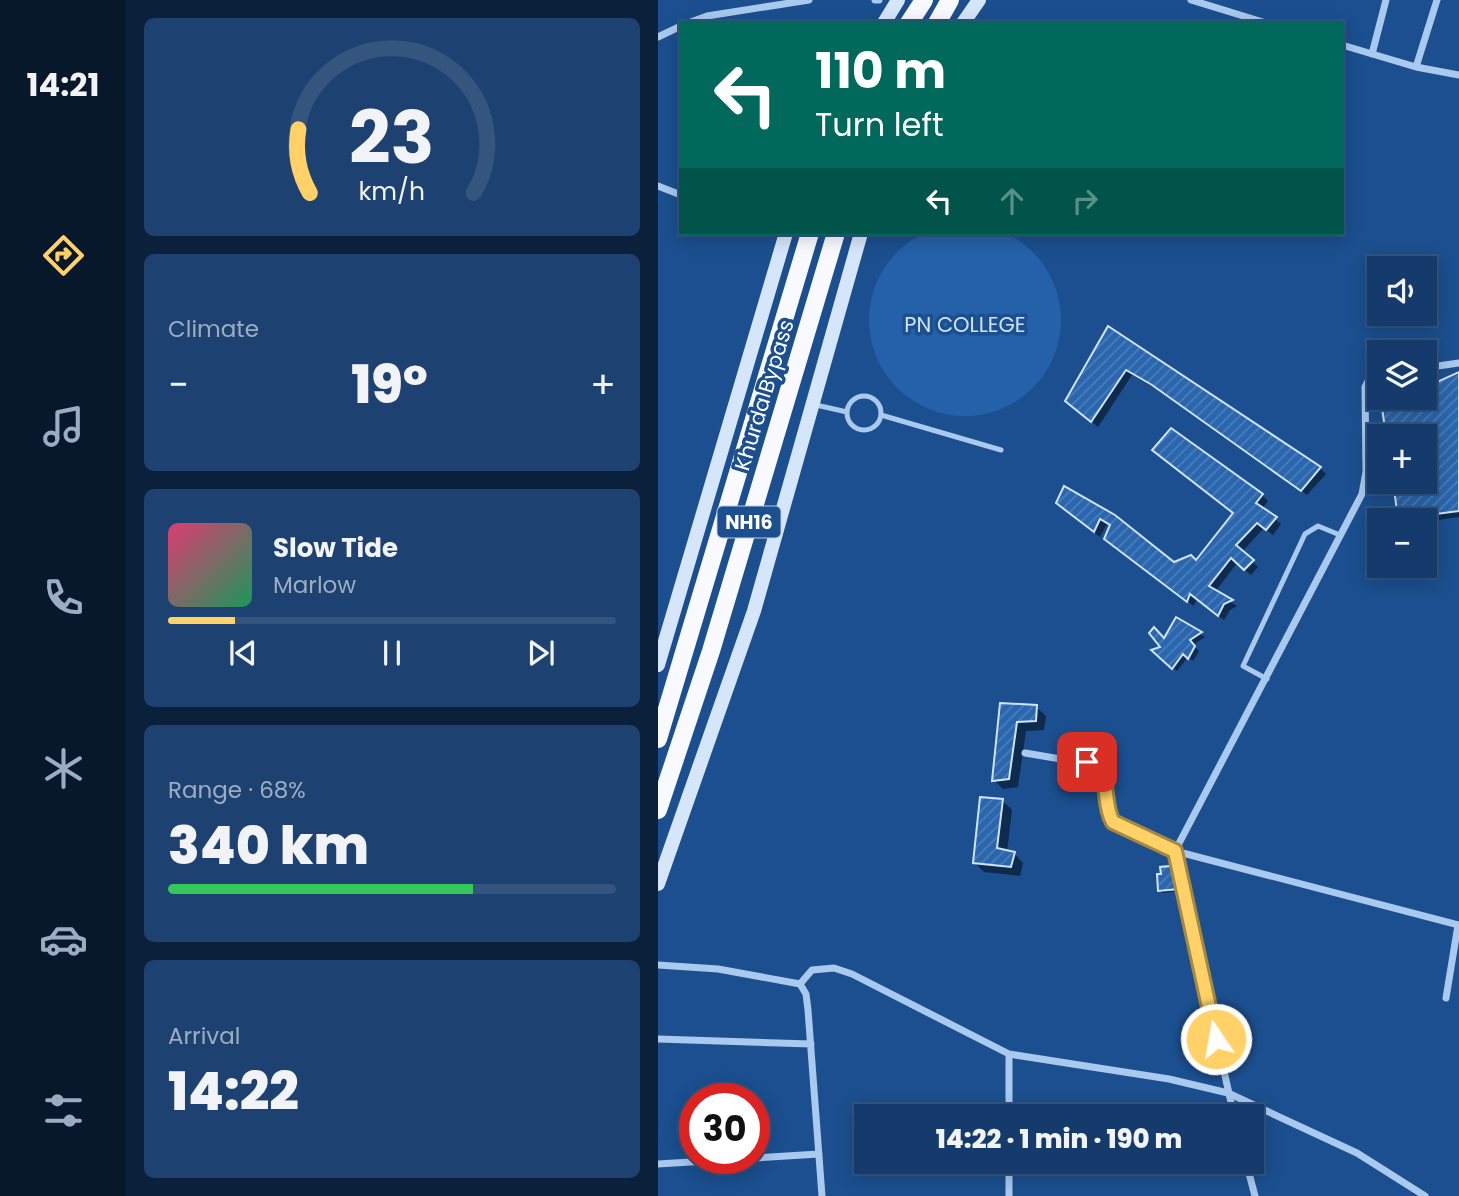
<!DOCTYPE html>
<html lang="en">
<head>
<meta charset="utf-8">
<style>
  :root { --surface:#143b6b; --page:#1d4271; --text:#f1f3f6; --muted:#9dadc1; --line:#33557e; --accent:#ffd166 }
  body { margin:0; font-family:Poppins,sans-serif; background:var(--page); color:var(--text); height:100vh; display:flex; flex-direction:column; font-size:26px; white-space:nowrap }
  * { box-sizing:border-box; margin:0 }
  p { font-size:23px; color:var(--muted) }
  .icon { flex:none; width:38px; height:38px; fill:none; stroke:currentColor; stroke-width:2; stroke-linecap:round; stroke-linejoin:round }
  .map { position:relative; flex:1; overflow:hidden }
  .drawer { display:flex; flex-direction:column; gap:18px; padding:18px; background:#0b203b; width:532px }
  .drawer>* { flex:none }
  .banner { position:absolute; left:21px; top:21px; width:665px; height:214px; border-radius:0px; box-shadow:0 4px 18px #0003,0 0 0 2px var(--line); background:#00695c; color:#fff; overflow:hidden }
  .fabs { position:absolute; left:709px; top:256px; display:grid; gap:14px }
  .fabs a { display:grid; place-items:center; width:70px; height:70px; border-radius:0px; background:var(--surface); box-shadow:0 4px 18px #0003,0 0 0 2px var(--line); font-size:35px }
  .speed { position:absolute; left:21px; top:1083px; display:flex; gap:14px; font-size:35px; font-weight:700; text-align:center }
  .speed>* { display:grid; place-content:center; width:91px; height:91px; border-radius:50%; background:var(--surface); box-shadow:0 4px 18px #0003,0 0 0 2px var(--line); line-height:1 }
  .speed .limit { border:10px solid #d22; background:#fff; color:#111 }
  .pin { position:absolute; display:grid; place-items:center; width:60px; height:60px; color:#fff; margin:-30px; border-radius:14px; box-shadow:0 4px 10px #0006 }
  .me { position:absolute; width:77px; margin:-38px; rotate:348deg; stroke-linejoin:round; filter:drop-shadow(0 0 5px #0008) }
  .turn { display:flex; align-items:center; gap:24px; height:147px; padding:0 21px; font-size:32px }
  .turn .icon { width:91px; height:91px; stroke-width:2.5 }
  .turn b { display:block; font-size:49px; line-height:60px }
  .lanes { display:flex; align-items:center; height:66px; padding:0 21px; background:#0003; justify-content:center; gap:35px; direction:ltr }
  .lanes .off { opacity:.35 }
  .big { font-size:52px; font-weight:800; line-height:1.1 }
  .drawer .widget { flex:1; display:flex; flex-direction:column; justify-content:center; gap:10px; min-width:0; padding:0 24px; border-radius:10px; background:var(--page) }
  .drawer .dial { align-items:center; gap:0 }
  .dial svg { height:182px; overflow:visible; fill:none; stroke:var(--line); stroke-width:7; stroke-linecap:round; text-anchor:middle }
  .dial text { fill:var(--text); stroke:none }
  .song { display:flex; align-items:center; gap:21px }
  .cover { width:84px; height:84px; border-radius:10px; background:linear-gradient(135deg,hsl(340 70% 55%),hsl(150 70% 35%)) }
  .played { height:7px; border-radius:4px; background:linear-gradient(90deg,var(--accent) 15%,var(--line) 15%) }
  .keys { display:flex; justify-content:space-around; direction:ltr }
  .heat { display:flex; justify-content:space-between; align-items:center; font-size:38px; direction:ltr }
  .charge { height:10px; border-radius:5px; background:linear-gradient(90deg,#34c759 68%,var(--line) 0) }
  .trip { position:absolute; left:196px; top:1104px; width:410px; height:70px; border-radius:0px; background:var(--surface); box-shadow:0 4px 18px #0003,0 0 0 2px var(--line); font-weight:800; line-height:70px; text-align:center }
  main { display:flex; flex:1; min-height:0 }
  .menu { display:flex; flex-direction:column; width:126px; justify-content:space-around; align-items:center; background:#08182b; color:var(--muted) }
  .menu .icon { width:49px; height:49px }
  .menu .on { color:var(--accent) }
  .menu b { font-size:32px; color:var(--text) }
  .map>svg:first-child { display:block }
</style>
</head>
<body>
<main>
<nav class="menu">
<b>14:21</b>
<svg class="icon on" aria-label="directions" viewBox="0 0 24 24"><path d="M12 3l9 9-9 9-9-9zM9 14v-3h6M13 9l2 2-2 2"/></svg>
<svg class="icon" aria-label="music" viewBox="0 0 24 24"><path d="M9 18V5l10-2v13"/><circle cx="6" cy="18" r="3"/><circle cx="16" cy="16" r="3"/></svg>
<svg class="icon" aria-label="phone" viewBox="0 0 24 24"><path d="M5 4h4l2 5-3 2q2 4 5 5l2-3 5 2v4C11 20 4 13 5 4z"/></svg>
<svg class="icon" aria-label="climate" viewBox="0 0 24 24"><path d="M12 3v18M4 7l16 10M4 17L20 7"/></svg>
<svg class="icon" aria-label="car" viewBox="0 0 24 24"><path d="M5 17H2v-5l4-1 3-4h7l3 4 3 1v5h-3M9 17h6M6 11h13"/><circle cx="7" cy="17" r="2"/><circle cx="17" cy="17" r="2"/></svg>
<svg class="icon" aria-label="filters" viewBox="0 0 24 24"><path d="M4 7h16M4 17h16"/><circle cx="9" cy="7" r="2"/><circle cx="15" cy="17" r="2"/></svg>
</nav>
<section class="drawer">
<div class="widget dial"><svg viewBox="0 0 100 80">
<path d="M14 69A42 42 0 1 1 86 69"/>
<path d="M14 69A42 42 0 0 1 9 41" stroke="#ffd166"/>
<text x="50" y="56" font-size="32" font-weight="700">23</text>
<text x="50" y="72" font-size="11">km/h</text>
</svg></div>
<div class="widget"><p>Climate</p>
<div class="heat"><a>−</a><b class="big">19°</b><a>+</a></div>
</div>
<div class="widget">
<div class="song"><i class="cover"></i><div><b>Slow Tide</b><p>Marlow</p></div></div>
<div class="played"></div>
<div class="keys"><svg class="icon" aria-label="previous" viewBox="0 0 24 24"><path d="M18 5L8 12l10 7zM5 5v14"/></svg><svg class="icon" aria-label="pause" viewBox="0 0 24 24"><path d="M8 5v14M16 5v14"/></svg><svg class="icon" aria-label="next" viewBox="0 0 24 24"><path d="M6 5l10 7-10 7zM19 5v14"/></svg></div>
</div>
<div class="widget"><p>Range · 68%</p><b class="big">340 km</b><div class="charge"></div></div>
<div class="widget"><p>Arrival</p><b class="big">14:22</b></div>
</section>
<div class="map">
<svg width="801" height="1196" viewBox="0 0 801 1196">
  <defs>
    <pattern id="building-hatch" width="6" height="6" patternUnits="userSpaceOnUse" patternTransform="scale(1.75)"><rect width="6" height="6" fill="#2a66ad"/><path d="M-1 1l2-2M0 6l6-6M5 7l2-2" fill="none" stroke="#4a7db9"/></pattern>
  </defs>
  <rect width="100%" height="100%" fill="#1b4f8f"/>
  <!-- green -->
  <path fill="#2461a8" d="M211 320a96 96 0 1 1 192 0a96 96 0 1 1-192 0Z"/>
  <!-- shadow -->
  <path fill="#0007" d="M 451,328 L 662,468 L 668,474 L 649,495 L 502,391 L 474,375 L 440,427 L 415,406 Z
    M 801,374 L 801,517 L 766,522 L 744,520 L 766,481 L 766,397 Z
    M 407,489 L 516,564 L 538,562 L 604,495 L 610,501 L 604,509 L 623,524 L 615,535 L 606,528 L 584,552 L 600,567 L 593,575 L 579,563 L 557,592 L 579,606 L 572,610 L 566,620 L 539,599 L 536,606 L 454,545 L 448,539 L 453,526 L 449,524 L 442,537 L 406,509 L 400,503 Z
    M 519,619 L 547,637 L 535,645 L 541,651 L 535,661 L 530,657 L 519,671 L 497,651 L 505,648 Z
    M 344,705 L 378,707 L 388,716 L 386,730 L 368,731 L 360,787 L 345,789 L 336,780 Z
    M 345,801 L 354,810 L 349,852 L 356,853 L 365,863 L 362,876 L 326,872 L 317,863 Z
    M 514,868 L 518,885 L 523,891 L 504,893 L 502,890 Z"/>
  <!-- building -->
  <path fill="url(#building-hatch)" stroke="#cfe3fa" stroke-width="2" d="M 450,326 L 663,467 L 643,491 L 494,385 L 468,370 L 433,422 L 407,401 Z
    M 801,372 L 801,511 L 740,519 L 735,481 L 766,481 L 766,436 L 728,436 L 724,408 L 747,397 L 766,397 L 766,388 Z
    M 513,428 L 605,494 L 598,503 L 619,517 L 608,530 L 599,523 L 578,545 L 596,560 L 586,570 L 573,558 L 551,586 L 575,600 L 566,604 L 560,616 L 532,594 L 529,602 L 446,539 L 452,525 L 442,519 L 436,532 L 398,503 L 406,486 L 457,515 L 516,562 L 533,555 L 538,560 L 575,513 L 494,450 Z
    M 518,617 L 544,632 L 532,640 L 537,646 L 530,659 L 525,654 L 514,669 L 493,650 L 502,647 L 491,633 L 496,627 L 506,638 Z
    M 342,703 L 379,705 L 378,721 L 359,722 L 351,779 L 334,781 Z
    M 322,797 L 345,799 L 339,848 L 357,852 L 353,867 L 315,863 Z
    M 514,861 L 516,883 L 521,883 L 521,889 L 500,891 L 499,874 L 503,874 L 502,867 L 512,866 Z"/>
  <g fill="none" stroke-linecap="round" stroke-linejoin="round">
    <!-- service -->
    <path stroke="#a9c9ee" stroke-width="5" d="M189 413a17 17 0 1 1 34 0a17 17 0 1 1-34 0Z
      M 707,396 L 721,394
      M 158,405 L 189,412
      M 223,415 L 343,450
      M 609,679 L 585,666 L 647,534 L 660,526 L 682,535"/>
    <!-- minor -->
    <path stroke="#a9c9ee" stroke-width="7" d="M 217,0 L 221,0
      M 533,0 L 608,23
      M 30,23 L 49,16 L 151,0
      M 0,37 L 23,26
      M 684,45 L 758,67 L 801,75
      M 714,54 L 728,0
      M 758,67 L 779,0
      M 0,186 L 23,195
      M 766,368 L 801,363
      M 721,374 L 712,377 L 707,387 L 708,472 L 704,494 L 517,851 L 801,925
      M 367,753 L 438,765 L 446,777 L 455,822 L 477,835 L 517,851 L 576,1116
      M 0,965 L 60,969 L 142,984 L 148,994 L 150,1010 L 164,1196
      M 142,984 L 154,970 L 176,968 L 194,974 L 351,1054 L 511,1079 L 570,1093 L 699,1153 L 767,1196
      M 788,998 L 800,925
      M 0,1039 L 153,1044
      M 351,1116 L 351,1054
      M 588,1162 L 597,1196
      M 0,1164 L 161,1154
      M 351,1196 L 351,1162"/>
    <!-- secondary -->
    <path stroke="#d6e6fa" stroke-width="14" d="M 226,23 L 240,0
      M 305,23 L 321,0
      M 0,665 L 128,233
      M 0,884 L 96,611 L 203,233"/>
    <!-- trunk -->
    <path stroke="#f8faff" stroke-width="18" d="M 251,23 L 266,0
      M 279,23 L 292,0
      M 0,739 L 152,233
      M 0,810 L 53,651 L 178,233"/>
  </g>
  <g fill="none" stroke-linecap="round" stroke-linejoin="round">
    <!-- route casing -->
    <g stroke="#a68842" stroke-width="18">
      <path id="route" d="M 429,762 C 455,771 443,802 455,822 L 517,851 L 558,1039"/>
    </g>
    <!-- route -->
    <use href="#route" stroke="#ffd166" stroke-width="12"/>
  </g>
  <g text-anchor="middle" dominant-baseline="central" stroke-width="7" stroke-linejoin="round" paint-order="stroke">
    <!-- shield labels -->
    <rect fill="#1b4f8f" stroke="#bbcadd" stroke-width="2" x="59.5" y="506.5" width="63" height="31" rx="5"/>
    <g font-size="19" font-weight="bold" fill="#fff">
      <text x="91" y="522">NH16</text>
    </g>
    <!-- park labels -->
    <g font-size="21" fill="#cfe3fa" stroke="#1b4f8f">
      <text x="307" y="324">PN COLLEGE</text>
    </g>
    <!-- street labels -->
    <g font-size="21" fill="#fff" stroke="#1b4f8f">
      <text transform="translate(106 395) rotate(-73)">Khurda Bypass</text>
    </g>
  </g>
</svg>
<div class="fabs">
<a><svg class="icon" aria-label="sound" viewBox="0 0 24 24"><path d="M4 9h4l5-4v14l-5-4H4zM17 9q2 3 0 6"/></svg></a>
<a><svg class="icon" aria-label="layers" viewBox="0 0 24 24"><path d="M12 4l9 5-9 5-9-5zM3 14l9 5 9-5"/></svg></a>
<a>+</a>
<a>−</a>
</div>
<div class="speed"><div class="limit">30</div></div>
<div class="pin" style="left:429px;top:762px;background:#d93025"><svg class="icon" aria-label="arrive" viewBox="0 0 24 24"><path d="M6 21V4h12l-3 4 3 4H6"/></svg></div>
<svg class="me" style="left:558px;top:1039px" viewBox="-20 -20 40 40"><circle r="17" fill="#ffd166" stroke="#fff" stroke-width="3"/><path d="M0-11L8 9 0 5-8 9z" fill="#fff"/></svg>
<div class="trip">14:22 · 1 min · 190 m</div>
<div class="banner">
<div class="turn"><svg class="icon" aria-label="left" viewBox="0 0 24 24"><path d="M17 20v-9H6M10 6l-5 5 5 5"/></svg><div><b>110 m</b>Turn left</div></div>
<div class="lanes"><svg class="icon" aria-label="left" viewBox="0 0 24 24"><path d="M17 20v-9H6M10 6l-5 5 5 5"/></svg><svg class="icon off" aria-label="ahead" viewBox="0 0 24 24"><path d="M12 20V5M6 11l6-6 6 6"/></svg><svg class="icon off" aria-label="right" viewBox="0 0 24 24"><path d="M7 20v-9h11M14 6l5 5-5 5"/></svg></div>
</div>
</div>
</main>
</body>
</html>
